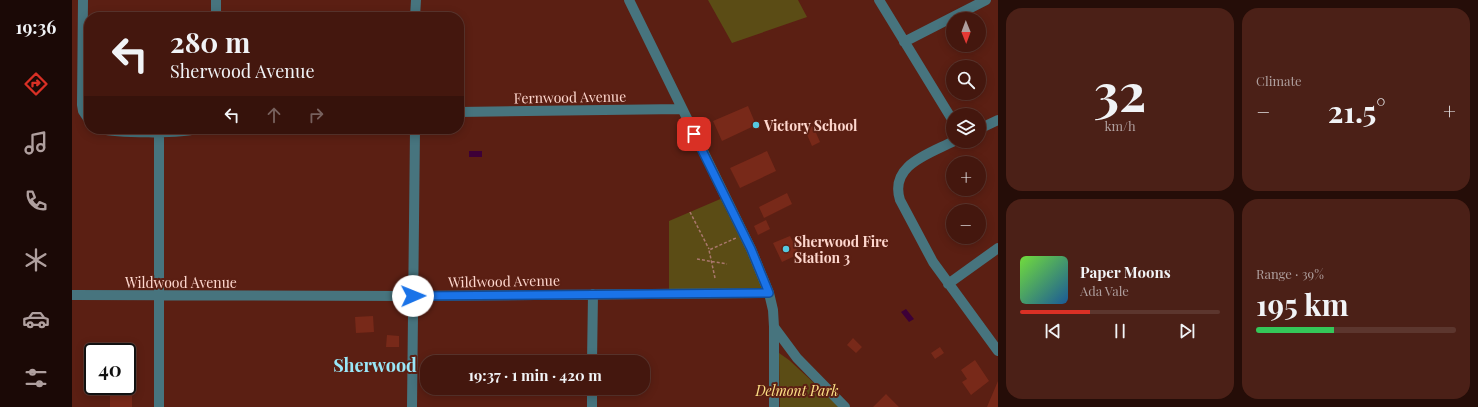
<!DOCTYPE html>
<html lang="en">
<head>
<meta charset="utf-8">
<style>
  :root { --surface:#44170e; --page:#4b2017; --text:#f1f3f6; --muted:#af9f9e; --line:#5c362e; --accent:#d93025 }
  body { margin:0; font-family:"Playfair Display",serif; background:var(--page); color:var(--text); height:100vh; display:flex; flex-direction:column; font-size:15px; white-space:nowrap }
  * { box-sizing:border-box; margin:0 }
  p { font-size:13px; color:var(--muted) }
  .icon { flex:none; width:22px; height:22px; fill:none; stroke:currentColor; stroke-width:2; stroke-linecap:round; stroke-linejoin:round }
  .map { position:relative; flex:1; overflow:hidden }
  .details { display:flex; flex-direction:column; gap:8px; padding:8px; background:#250d08; width:480px }
  .details>* { flex:none }
  .top-card { position:absolute; left:12px; top:12px; width:380px; height:122px; border-radius:16px; box-shadow:0 2px 10px #0003,0 0 0 1px var(--line); background:#44170e; color:var(--text); overflow:hidden }
  .needle { width:26px; rotate:179deg }
  .controls { position:absolute; left:874px; top:12px; display:grid; gap:8px }
  .controls a { display:grid; place-items:center; width:40px; height:40px; border-radius:50%; background:var(--surface); box-shadow:0 2px 10px #0003,0 0 0 1px var(--line); font-size:20px }
  .speed { position:absolute; left:12px; top:343px; display:flex; gap:8px; font-size:20px; font-weight:700; text-align:center }
  .speed>* { display:grid; place-content:center; width:52px; height:52px; border-radius:50%; background:var(--surface); box-shadow:0 2px 10px #0003,0 0 0 1px var(--line); line-height:1 }
  .speed .limit { border:2px solid #111; border-radius:6px; background:#fff; color:#111 }
  .pin { position:absolute; display:grid; place-items:center; width:34px; height:34px; color:#fff; margin:-17px; border-radius:8px; box-shadow:0 2px 6px #0006 }
  .me { position:absolute; width:44px; margin:-22px; rotate:89deg; stroke-linejoin:round; filter:drop-shadow(0 0 3px #0008) }
  .turn { display:flex; align-items:center; gap:14px; height:84px; padding:0 20px; font-size:18px }
  .turn .icon { width:52px; height:52px; stroke-width:2.5 }
  .turn b { display:block; font-size:28px; line-height:34px }
  .lanes { display:flex; align-items:center; height:38px; padding:0 20px; background:#0003; justify-content:center; gap:20px; direction:ltr }
  .lanes .off { opacity:.35 }
  .big { font-size:30px; font-weight:700; line-height:1.1 }
  .details .tile { flex:1; display:flex; flex-direction:column; justify-content:center; gap:6px; min-width:0; padding:0 14px; border-radius:16px; background:var(--page) }
  .details .dial { align-items:center; gap:0 }
  .dial b { font-size:52px; line-height:1 }
  .song { display:flex; align-items:center; gap:12px }
  .cover { width:48px; height:48px; border-radius:6px; background:linear-gradient(135deg,hsl(100 70% 55%),hsl(210 70% 35%)) }
  .played { height:4px; border-radius:2px; background:linear-gradient(90deg,var(--accent) 35%,var(--line) 35%) }
  .keys { display:flex; justify-content:space-around; direction:ltr }
  .heat { display:flex; justify-content:space-between; align-items:center; font-size:22px; direction:ltr }
  .charge { height:6px; border-radius:3px; background:linear-gradient(90deg,#34c759 39%,var(--line) 0) }
  .details .tiles { flex:1; display:grid; gap:8px; grid-template-columns:repeat(2,1fr) }
  .trip { position:absolute; left:348px; top:355px; width:230px; height:40px; border-radius:16px; background:var(--surface); box-shadow:0 2px 10px #0003,0 0 0 1px var(--line); font-weight:700; line-height:40px; text-align:center }
  main { display:flex; flex:1; min-height:0 }
  .dock { display:flex; flex-direction:column; width:72px; justify-content:space-around; align-items:center; background:#1b0906; color:var(--muted) }
  .dock .icon { width:28px; height:28px }
  .dock .on { color:var(--accent) }
  .dock b { font-size:18px; color:var(--text) }
  .map>svg:first-child { display:block }
</style>
</head>
<body>
<main>
<nav class="dock">
<b>19:36</b>
<svg class="icon on" aria-label="directions" viewBox="0 0 24 24"><path d="M12 3l9 9-9 9-9-9zM9 14v-3h6M13 9l2 2-2 2"/></svg>
<svg class="icon" aria-label="music" viewBox="0 0 24 24"><path d="M9 18V5l10-2v13"/><circle cx="6" cy="18" r="3"/><circle cx="16" cy="16" r="3"/></svg>
<svg class="icon" aria-label="phone" viewBox="0 0 24 24"><path d="M5 4h4l2 5-3 2q2 4 5 5l2-3 5 2v4C11 20 4 13 5 4z"/></svg>
<svg class="icon" aria-label="climate" viewBox="0 0 24 24"><path d="M12 3v18M4 7l16 10M4 17L20 7"/></svg>
<svg class="icon" aria-label="car" viewBox="0 0 24 24"><path d="M5 17H2v-5l4-1 3-4h7l3 4 3 1v5h-3M9 17h6M6 11h13"/><circle cx="7" cy="17" r="2"/><circle cx="17" cy="17" r="2"/></svg>
<svg class="icon" aria-label="filters" viewBox="0 0 24 24"><path d="M4 7h16M4 17h16"/><circle cx="9" cy="7" r="2"/><circle cx="15" cy="17" r="2"/></svg>
</nav>
<div class="map">
<svg width="926" height="407" viewBox="0 0 926 407">
  <rect width="100%" height="100%" fill="#5b1f13"/>
  <!-- green -->
  <path fill="#5b4c15" d="M 636,0 L 726,0 L 735,17 L 660,43 Z
    M 653,197 L 697,293 L 597,294 L 597,221 Z
    M 707,353 L 717,360 L 768,407 L 708,407 Z"/>
  <!-- water -->
  <path fill="#3d0037" d="M 397,151 L 410,151 L 410,157 L 397,157 Z
    M 834,309 L 842,319 L 837,322 L 829,312 Z"/>
  <!-- building -->
  <path fill="#782919" d="M 676,106 L 684,125 L 650,141 L 641,121 Z
    M 741,126 L 748,142 L 740,146 L 733,130 Z
    M 695,151 L 704,171 L 668,188 L 658,168 Z
    M 715,193 L 720,204 L 692,218 L 687,207 Z
    M 694,220 L 698,229 L 686,235 L 682,226 Z
    M 718,236 L 727,254 L 710,262 L 701,243 Z
    M 301,316 L 302,332 L 284,333 L 283,317 Z
    M 315,335 L 327,336 L 327,347 L 314,347 Z
    M 781,338 L 790,347 L 784,353 L 775,345 Z
    M 868,347 L 872,353 L 863,359 L 859,353 Z
    M 903,360 L 917,381 L 899,395 L 890,382 L 895,379 L 889,370 Z
    M 926,381 L 926,407 L 915,407 Z
    M 45,386 L 60,386 L 60,407 L 38,407 L 38,396 L 45,396 Z
    M 814,394 L 827,407 L 801,407 Z"/>
  <g fill="none" stroke-linecap="round" stroke-linejoin="round">
    <!-- path -->
    <path stroke="#a9776c" stroke-width="1.5" stroke-dasharray="3 2" stroke-linecap="butt" d="M 618,212 L 637,249
      M 625,259 L 655,264
      M 643,278 L 637,250 L 664,238"/>
    <!-- minor -->
    <path stroke="#47747e" stroke-width="10" d="M 11,0 L 10,105 L 11,111 L 17,120
      M 144,0 L 144,17
      M 557,0 L 679,249 L 697,293 L 701,310 L 702,327 L 725,358 L 773,407
      M 807,0 L 881,121
      M 343,17 L 344,0
      M 832,42 L 914,0
      M 387,112 L 609,109
      M 30,129 C 42,133 111,134 123,129
      M 907,129 L 926,120
      M 87,132 L 87,407
      M 882,141 C 857,154 817,165 828,200 L 861,262 L 926,351
      M 876,284 L 926,248
      M 0,295 L 333,296 L 697,293
      M 520,362 L 521,294
      M 340,407 L 343,129
      M 520,407 L 520,388
      M 702,407 L 702,327"/>
  </g>
  <g fill="none" stroke-linecap="round" stroke-linejoin="round">
    <!-- route casing -->
    <g stroke="#114b97" stroke-width="10">
      <path id="route" d="M 341,296 L 697,293 L 679,249 L 622,134"/>
    </g>
    <!-- route -->
    <use href="#route" stroke="#1a73e8" stroke-width="7"/>
  </g>
  <!-- markers -->
  <g fill="#56c9e1" stroke="#5b1f13" stroke-width="1.5">
    <circle cx="684" cy="125" r="4"/>
    <circle cx="714" cy="249" r="4"/>
  </g>
  <g text-anchor="middle" dominant-baseline="central" stroke-width="4" stroke-linejoin="round" paint-order="stroke">
    <!-- street labels -->
    <g font-size="14" fill="#fed7ce" stroke="#5b1f13">
      <text transform="translate(498 97) rotate(-1)">Fernwood Avenue</text>
      <text transform="translate(432 281) rotate(-1)">Wildwood Avenue</text>
      <text x="109" y="282">Wildwood Avenue</text>
    </g>
    <!-- poi labels -->
    <g font-size="14" font-weight="bold" fill="#fed7ce" stroke="#5b1f13" text-anchor="start">
      <text x="692" y="125">Victory School</text>
      <text x="722" y="241">Sherwood Fire<tspan x="722" dy="16">Station 3</tspan></text>
    </g>
    <!-- park labels -->
    <g font-size="14" font-style="italic" fill="#fde186" stroke="#5b1f13">
      <text x="725" y="390">Delmont Park</text>
    </g>
    <!-- district labels -->
    <g font-size="18" font-weight="bold" fill="#99e7f8" stroke="#5b1f13">
      <text x="303" y="365">Sherwood</text>
    </g>
  </g>
</svg>
<div class="controls">
<a><svg class="needle" viewBox="-14 -14 28 28"><path d="M0-13l5 13h-10z" fill="#e53935"/><path d="M0 13l5-13h-10z" fill="#af9f9e"/></svg></a>
<a><svg class="icon" aria-label="search" viewBox="0 0 24 24"><circle cx="10" cy="10" r="6"/><path d="M15 15l6 6"/></svg></a>
<a><svg class="icon" aria-label="layers" viewBox="0 0 24 24"><path d="M12 4l9 5-9 5-9-5zM3 14l9 5 9-5"/></svg></a>
<a>+</a>
<a>−</a>
</div>
<div class="speed"><div class="limit">40</div></div>
<div class="pin" style="left:622px;top:134px;background:#d93025"><svg class="icon" aria-label="arrive" viewBox="0 0 24 24"><path d="M6 21V4h12l-3 4 3 4H6"/></svg></div>
<svg class="me" style="left:341px;top:296px" viewBox="-20 -20 40 40"><circle r="19" fill="#fff"/><path d="M0-13L10 11 0 6-10 11z" fill="#1a73e8"/></svg>
<div class="trip">19:37 · 1 min · 420 m</div>
<div class="top-card">
<div class="turn"><svg class="icon" aria-label="left" viewBox="0 0 24 24"><path d="M17 20v-9H6M10 6l-5 5 5 5"/></svg><div><b>280 m</b>Sherwood Avenue</div></div>
<div class="lanes"><svg class="icon" aria-label="left" viewBox="0 0 24 24"><path d="M17 20v-9H6M10 6l-5 5 5 5"/></svg><svg class="icon off" aria-label="ahead" viewBox="0 0 24 24"><path d="M12 20V5M6 11l6-6 6 6"/></svg><svg class="icon off" aria-label="right" viewBox="0 0 24 24"><path d="M7 20v-9h11M14 6l5 5-5 5"/></svg></div>
</div>
</div>
<section class="details">
<div class="tiles">
<div class="tile dial"><b>32</b><p>km/h</p></div>
<div class="tile"><p>Climate</p>
<div class="heat"><a>−</a><b class="big">21.5°</b><a>+</a></div>
</div>
<div class="tile">
<div class="song"><i class="cover"></i><div><b>Paper Moons</b><p>Ada Vale</p></div></div>
<div class="played"></div>
<div class="keys"><svg class="icon" aria-label="previous" viewBox="0 0 24 24"><path d="M18 5L8 12l10 7zM5 5v14"/></svg><svg class="icon" aria-label="pause" viewBox="0 0 24 24"><path d="M8 5v14M16 5v14"/></svg><svg class="icon" aria-label="next" viewBox="0 0 24 24"><path d="M6 5l10 7-10 7zM19 5v14"/></svg></div>
</div>
<div class="tile"><p>Range · 39%</p><b class="big">195 km</b><div class="charge"></div></div>
</div>
</section>
</main>
</body>
</html>
